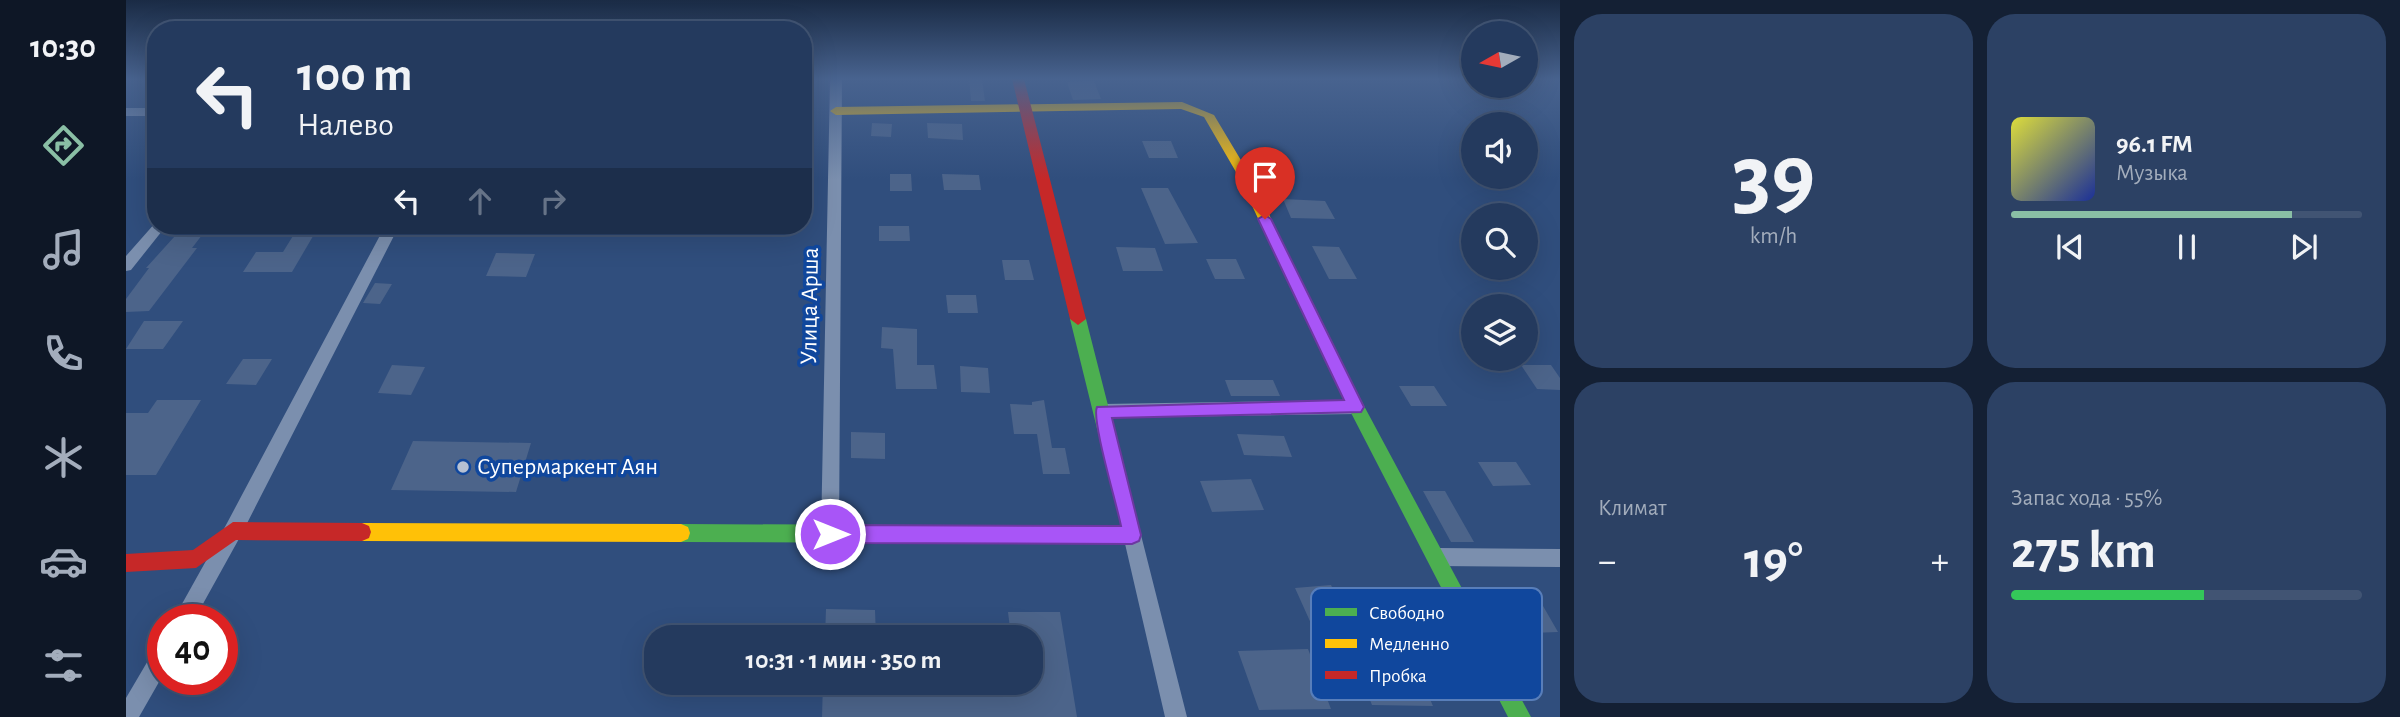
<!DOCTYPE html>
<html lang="ru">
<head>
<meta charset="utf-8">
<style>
  :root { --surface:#243a5e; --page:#2c4164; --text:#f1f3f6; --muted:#a3adbc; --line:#415473; --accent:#8abfa5 }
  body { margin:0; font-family:"Alegreya Sans",sans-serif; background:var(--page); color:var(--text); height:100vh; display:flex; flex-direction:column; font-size:26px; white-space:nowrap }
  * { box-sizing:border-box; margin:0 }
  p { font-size:23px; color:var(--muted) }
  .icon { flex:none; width:38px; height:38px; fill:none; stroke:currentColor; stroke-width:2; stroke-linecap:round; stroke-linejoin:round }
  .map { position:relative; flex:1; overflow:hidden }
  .panel { display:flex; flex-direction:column; gap:14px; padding:14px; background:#142034; width:840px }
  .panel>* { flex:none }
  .guide { position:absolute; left:21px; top:21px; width:665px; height:214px; border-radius:28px; box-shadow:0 7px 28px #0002,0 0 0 2px var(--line); background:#243a5e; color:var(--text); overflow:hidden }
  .needle { width:46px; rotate:261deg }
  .buttons { position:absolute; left:1335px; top:21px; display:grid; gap:14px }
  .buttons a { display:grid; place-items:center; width:77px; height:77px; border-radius:50%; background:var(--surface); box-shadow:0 7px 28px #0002,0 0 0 2px var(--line); font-size:35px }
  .speed { position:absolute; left:21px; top:604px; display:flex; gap:14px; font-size:35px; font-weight:700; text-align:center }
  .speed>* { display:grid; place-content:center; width:91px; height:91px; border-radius:50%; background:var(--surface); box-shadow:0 7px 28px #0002,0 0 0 2px var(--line); line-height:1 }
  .speed .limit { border:10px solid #d22; background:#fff; color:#111 }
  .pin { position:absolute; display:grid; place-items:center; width:60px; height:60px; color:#fff; margin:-72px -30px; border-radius:50% 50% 50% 0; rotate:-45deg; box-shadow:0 0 7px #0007 }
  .pin .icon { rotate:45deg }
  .me { position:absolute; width:77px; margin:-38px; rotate:90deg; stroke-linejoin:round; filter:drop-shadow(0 0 5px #0008) }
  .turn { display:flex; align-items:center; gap:24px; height:147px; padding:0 35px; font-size:32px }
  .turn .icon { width:91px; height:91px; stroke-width:2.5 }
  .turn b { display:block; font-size:49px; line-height:60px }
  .lanes { display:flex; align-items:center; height:66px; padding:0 35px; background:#0003; justify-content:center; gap:35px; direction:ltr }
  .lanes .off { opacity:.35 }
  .big { font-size:52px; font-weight:700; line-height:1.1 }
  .panel .widget { flex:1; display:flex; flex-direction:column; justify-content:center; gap:10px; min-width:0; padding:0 24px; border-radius:28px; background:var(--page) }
  .panel .dial { align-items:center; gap:0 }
  .dial b { font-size:91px; line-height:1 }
  .song { display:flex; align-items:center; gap:21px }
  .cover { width:84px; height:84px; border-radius:10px; background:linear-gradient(135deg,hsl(60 70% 55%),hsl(230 70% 35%)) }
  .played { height:7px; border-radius:4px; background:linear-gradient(90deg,var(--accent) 80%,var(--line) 80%) }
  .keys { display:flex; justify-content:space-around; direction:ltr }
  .heat { display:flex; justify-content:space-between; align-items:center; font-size:38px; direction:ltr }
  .charge { height:10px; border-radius:5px; background:linear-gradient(90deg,#34c759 55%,var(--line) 0) }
  .panel .tiles { flex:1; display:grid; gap:14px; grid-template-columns:repeat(2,1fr) }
  .trip { position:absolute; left:518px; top:625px; width:399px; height:70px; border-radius:28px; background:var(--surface); box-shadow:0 7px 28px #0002,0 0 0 2px var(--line); font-weight:700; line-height:70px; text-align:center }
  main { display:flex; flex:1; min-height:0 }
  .tabs { display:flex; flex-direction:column; width:126px; justify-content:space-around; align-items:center; background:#0e1726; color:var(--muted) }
  .tabs .icon { width:49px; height:49px }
  .tabs .current { color:var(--accent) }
  .tabs b { font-size:32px; color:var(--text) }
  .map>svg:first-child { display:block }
</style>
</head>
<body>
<main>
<nav class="tabs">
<b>10:30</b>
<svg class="icon current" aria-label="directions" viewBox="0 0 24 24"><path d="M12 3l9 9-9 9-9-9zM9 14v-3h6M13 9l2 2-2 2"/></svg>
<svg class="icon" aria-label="music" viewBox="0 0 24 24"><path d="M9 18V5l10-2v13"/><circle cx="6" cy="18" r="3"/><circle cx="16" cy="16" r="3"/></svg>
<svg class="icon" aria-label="phone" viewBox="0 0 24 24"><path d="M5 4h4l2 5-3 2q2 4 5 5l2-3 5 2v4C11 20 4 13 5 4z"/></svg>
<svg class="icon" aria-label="climate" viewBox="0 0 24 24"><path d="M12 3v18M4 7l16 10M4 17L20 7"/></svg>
<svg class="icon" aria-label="car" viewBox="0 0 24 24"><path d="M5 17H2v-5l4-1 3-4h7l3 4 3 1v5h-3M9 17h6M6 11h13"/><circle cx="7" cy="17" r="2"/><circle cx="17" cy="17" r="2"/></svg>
<svg class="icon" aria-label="filters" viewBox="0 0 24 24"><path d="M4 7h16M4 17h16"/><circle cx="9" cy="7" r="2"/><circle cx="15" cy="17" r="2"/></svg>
</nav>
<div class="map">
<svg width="1434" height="717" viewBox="0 0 1434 717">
  <rect width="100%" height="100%" fill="#304e7d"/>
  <!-- building -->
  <path fill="#4c648a" d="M 843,79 L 856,79 L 859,101 L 845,101 Z
    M 968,81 L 975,99 L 947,100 L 941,82 Z
    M 746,123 L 766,124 L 765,137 L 745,136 Z
    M 801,123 L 836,124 L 837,140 L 802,138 Z
    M 1016,141 L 1045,141 L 1052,158 L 1023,158 Z
    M 764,174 L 785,174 L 786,191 L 764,191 Z
    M 816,174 L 853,175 L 855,190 L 818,190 Z
    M 1015,188 L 1042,188 L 1072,243 L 1039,244 Z
    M 1157,199 L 1199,201 L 1209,219 L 1165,218 Z
    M 58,226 L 83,226 L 66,248 L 71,248 L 23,311 L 0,312 L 0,299 L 23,268 L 20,268 Z
    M 173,226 L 193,226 L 166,272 L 117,272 L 130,252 L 157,252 Z
    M 753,226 L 783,226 L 784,241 L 753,241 Z
    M 1186,246 L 1213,247 L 1231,279 L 1203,279 Z
    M 990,247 L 1029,248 L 1037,271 L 997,271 Z
    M 370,253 L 409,254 L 400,277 L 360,276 Z
    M 1080,259 L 1110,259 L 1119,279 L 1089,279 Z
    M 876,260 L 903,260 L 908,280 L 879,280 Z
    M 249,283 L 266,284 L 254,304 L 237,303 Z
    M 820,295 L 850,295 L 852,313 L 822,313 Z
    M 18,321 L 57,321 L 37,349 L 0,349 Z
    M 756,327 L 791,329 L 791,365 L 808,365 L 811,389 L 770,389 L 767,349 L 755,348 Z
    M 117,359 L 146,359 L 130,385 L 100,384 Z
    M 266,365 L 299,367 L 285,395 L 252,393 Z
    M 1395,365 L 1425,365 L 1434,378 L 1434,390 L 1411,389 Z
    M 834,366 L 862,368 L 864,393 L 835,392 Z
    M 1099,380 L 1147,380 L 1154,396 L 1105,396 Z
    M 1273,386 L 1308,386 L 1321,406 L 1285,406 Z
    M 31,400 L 75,400 L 30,475 L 0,475 L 0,413 L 22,413 Z
    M 918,400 L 926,448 L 939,448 L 944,474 L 917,474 L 911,434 L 888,434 L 884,404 L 906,405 L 906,402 Z
    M 725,432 L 759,433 L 759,459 L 725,458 Z
    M 1111,434 L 1158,436 L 1166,457 L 1118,455 Z
    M 287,441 L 405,443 L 390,492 L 265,490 Z
    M 1352,462 L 1390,462 L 1405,485 L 1367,486 Z
    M 1125,479 L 1138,510 L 1086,512 L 1074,481 Z
    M 1297,491 L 1319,491 L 1348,542 L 1325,542 Z
    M 1205,585 L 1230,636 L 1192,639 L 1169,588 Z
    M 1413,599 L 1432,632 L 1405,633 L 1386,600 Z
    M 700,609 L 749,610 L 750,637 L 699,637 Z
    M 882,612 L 934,612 L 951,717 L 696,717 L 697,682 L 905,682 L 905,637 L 885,637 Z
    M 1222,645 L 1281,647 L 1307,706 L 1246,705 Z
    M 1182,649 L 1205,709 L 1133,710 L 1112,651 Z"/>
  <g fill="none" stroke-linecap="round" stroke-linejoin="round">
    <!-- street -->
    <path fill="#7b8fae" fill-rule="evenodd" d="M 704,79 L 716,79 L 713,534 L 711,540 L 704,543 L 697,540 L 695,534 Z
      M 0,108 L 30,108 L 30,116 L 0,116 Z
      M 30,222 L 30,226 L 40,226 L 5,270 L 0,271 L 0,256 Z
      M 259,226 L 273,226 L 114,537 L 68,620 L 47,620 L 100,525 Z
      M 1230,400 L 1236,402 L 1238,407 L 1236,412 L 1230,414 L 977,418 L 971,416 L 969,411 L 971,406 L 977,404 Z
      M 1006,526 L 1013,529 L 1015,535 L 1061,717 L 1039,717 L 997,535 L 999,529 Z
      M 1312,548 L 1434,549 L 1434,567 L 1312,566 L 1305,563 L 1303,557 L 1305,551 Z
      M 37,644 L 37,675 L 13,717 L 0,717 L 0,698 L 30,647 Z"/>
    <!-- fast -->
    <path fill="#4caf50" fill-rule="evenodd" d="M 1164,266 L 1171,271 L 1237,404 L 1405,717 L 1382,717 L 1222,407 L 1157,271 Z
      M 952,313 L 960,319 L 1015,535 L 1013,541 L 1006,544 L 555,542 L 548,539 L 546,533 L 548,527 L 555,524 L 995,526 L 944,319 Z"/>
    <!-- slow -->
    <path fill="#ffc107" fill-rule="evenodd" d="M 1056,102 L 1088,115 L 1122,172 L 1171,271 L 1169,275 L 1164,276 L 1157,271 L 1110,172 L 1078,117 L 1055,109 L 710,115 L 704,111 L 710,107 Z
      M 236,523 L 555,524 L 562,527 L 564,533 L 562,539 L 555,542 L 236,541 L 229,538 L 227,532 L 229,526 Z"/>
    <!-- jam -->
    <path fill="#c62828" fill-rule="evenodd" d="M 886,79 L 898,79 L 960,319 L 952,325 L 944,319 Z
      M 107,522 L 236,523 L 243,526 L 245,532 L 243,538 L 236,541 L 110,540 L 70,568 L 0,572 L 0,554 L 67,550 Z"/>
  </g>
  <!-- sky -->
  <linearGradient id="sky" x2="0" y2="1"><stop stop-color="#1a2b45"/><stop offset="0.44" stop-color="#48638f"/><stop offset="1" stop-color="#48638f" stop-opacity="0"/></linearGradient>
  <rect width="1434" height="179" fill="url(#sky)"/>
  <!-- route -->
  <path fill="#a855f7" stroke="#6d37a1" stroke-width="2" d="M 1139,215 L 1145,219 L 1238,407 L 1235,412 L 986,418 L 1015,535 L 1013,541 L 1006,544 L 704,543 L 698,540 L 695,534 L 698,528 L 704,525 L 995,526 C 991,505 965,419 971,407 L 1218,400 L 1132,219 Z"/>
  <!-- markers -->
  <circle fill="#b7c1d2" stroke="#10479d" stroke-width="2.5" cx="337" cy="467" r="7"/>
  <g text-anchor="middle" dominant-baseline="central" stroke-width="7" stroke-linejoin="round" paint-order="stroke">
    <!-- street labels -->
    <g font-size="24" fill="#fff" stroke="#10479d">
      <text transform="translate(684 306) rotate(-89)">Улица Арша</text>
    </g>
    <!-- poi labels -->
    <g font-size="24" fill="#fff" stroke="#10479d" text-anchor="start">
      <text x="351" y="467">Супермаркент Аян</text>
    </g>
  </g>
  <!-- legend -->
  <rect x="1185" y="588" width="231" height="112" rx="10" fill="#10479d" stroke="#587eba" stroke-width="2"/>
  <rect x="1199" y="608" width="32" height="8" fill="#4caf50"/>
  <rect x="1199" y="639" width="32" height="9" fill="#ffc107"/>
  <rect x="1199" y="671" width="32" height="8" fill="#c62828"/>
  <g font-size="19" fill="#fff">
    <text x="1243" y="619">Свободно</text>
    <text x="1243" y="650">Медленно</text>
    <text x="1243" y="682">Пробка</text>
  </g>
</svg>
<div class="buttons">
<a><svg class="needle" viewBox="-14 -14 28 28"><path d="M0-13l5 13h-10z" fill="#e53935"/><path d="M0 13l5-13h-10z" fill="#a3adbc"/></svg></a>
<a><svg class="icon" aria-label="sound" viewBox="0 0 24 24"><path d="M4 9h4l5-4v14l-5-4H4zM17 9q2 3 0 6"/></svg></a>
<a><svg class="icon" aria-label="search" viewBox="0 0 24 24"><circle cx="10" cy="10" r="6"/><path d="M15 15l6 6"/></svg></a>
<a><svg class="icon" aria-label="layers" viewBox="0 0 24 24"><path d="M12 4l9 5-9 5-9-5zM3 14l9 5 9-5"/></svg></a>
</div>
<div class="speed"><div class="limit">40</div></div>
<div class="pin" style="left:1139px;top:219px;background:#d93025"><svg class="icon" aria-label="arrive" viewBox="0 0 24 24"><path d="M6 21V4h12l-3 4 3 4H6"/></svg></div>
<svg class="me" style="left:704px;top:534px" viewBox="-20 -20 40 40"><circle r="17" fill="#a855f7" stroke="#fff" stroke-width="3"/><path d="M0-11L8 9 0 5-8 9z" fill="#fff"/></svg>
<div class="trip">10:31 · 1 мин · 350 m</div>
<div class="guide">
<div class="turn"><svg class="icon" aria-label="left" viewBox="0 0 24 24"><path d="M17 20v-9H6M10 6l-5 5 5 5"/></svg><div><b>100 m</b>Налево</div></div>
<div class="lanes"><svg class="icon" aria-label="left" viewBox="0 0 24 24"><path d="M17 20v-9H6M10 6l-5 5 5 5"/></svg><svg class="icon off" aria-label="ahead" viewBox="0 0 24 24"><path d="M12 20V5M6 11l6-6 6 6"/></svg><svg class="icon off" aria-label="right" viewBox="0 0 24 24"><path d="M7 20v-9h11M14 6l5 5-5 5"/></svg></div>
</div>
</div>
<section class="panel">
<div class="tiles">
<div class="widget dial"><b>39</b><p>km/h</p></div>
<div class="widget">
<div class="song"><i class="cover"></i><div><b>96.1 FM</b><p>Музыка</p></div></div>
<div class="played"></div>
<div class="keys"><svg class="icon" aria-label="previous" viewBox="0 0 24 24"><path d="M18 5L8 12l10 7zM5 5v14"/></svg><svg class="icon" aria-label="pause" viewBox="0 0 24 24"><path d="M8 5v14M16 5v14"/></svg><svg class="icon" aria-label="next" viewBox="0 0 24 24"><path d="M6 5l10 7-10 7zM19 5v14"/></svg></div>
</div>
<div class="widget"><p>Климат</p>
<div class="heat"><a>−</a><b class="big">19°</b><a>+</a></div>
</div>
<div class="widget"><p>Запас хода · 55%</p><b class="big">275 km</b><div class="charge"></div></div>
</div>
</section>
</main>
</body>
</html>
